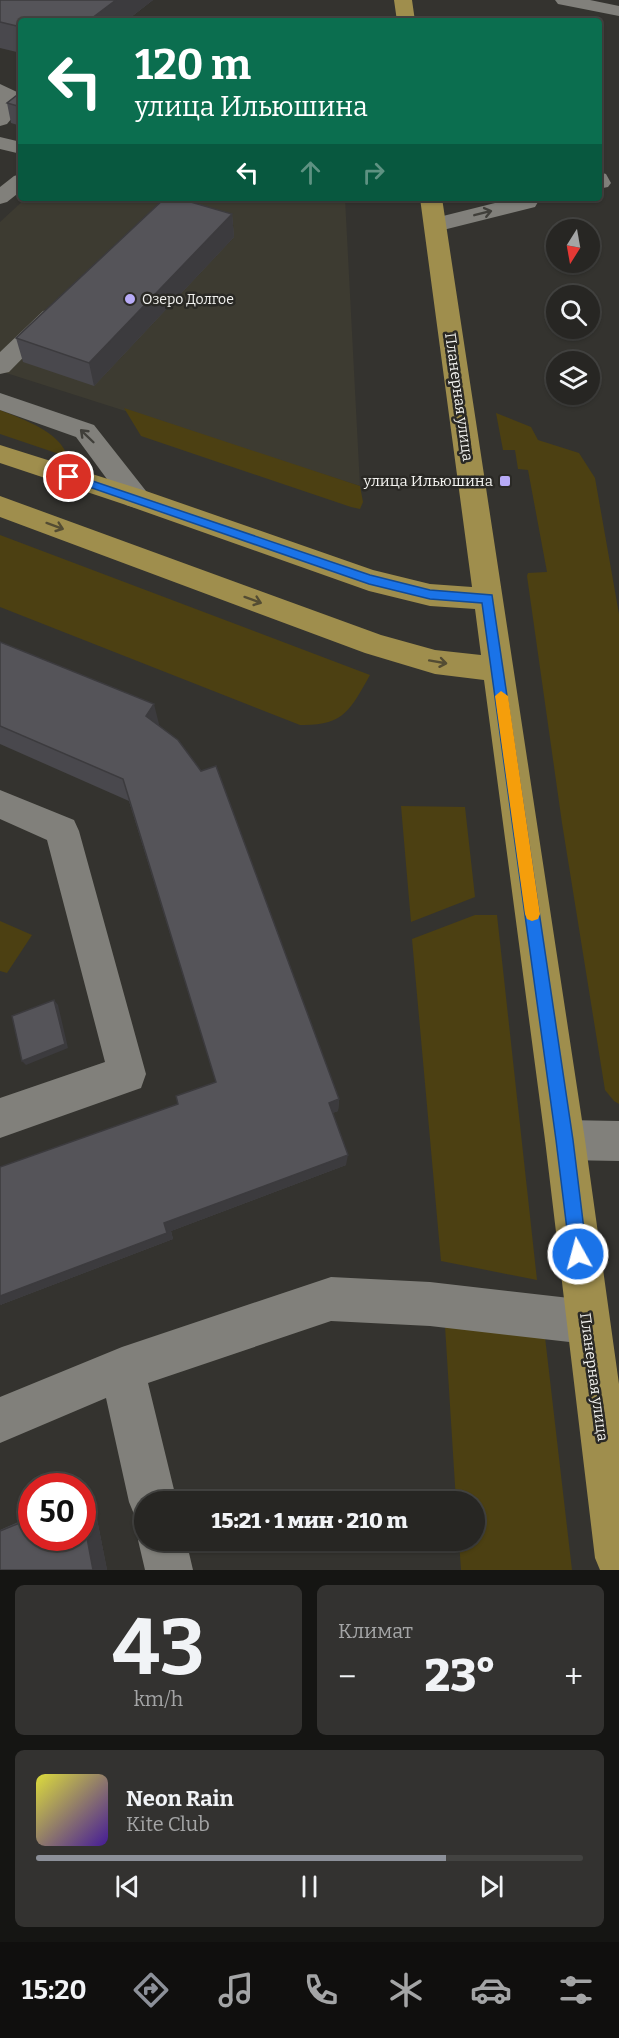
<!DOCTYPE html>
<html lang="ru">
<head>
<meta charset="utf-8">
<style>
  :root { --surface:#272623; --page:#333230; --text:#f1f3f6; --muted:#a4a5a6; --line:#434341; --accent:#8c9099 }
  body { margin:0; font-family:Bitter,serif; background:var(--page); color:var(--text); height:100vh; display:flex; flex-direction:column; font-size:22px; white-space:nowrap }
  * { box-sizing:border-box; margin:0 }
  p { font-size:20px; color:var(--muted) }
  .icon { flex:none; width:33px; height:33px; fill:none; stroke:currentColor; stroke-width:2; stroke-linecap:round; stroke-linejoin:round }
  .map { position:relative; height:1570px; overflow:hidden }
  .drawer { display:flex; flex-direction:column; gap:15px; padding:15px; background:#151513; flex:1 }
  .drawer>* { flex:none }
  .top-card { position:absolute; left:18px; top:18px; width:584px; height:183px; border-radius:6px; box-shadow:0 2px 4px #0004,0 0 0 2px var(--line); background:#0b6e4f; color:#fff; overflow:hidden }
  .needle { width:39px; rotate:191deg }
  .tools { position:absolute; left:546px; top:219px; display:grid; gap:12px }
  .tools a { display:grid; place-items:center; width:54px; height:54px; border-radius:50%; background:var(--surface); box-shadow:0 2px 4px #0004,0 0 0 2px var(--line); font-size:30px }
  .speed { position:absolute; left:18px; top:1473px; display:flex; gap:12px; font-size:30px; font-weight:700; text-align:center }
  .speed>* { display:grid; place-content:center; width:78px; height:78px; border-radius:50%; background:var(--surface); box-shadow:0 2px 4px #0004,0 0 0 2px var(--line); line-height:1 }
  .speed .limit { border:9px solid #d22; background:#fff; color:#111 }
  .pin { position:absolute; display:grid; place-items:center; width:51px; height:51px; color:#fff; margin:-26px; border:3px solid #fff; border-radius:50%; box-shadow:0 2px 6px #0007 }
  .me { position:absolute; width:66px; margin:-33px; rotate:353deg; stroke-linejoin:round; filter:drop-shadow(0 0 4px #0008) }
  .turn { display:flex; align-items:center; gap:21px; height:126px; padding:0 18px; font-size:27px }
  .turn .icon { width:78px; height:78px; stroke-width:2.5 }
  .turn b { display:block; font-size:42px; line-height:51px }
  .lanes { display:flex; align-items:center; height:57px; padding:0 18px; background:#0003; justify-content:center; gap:30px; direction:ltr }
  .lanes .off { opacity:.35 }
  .big { font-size:45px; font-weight:800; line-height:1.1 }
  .drawer .tile { flex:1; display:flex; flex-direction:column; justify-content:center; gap:9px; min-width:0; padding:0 21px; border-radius:9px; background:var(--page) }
  .drawer .dial { align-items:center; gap:0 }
  .dial b { font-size:78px; line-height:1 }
  .song { display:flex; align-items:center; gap:18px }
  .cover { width:72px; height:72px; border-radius:9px; background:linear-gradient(135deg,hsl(60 70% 55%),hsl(260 70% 35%)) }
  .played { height:6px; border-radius:3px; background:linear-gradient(90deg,var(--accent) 75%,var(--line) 75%) }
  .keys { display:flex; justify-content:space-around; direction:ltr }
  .heat { display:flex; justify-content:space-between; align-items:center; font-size:33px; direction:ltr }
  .drawer .tiles { flex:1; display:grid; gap:15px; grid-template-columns:1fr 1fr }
  .tile:last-child { grid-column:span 2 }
  .trip { position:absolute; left:134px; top:1491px; width:351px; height:60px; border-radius:30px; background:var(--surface); box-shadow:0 2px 4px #0004,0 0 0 2px var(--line); font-weight:800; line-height:60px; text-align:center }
  .tabs { display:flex; height:96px; justify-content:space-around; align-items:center; background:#100f0e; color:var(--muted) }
  .tabs .icon { width:42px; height:42px }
  .tabs .current { color:var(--accent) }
  .tabs b { font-size:27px; color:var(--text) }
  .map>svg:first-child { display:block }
</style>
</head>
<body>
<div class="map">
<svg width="619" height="1570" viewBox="0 0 619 1570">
  <rect width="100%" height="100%" fill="#34332f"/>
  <!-- built -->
  <path fill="#3d3b31" d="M 26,198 L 345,198 L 360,486 L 0,371 L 0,222 Z"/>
  <!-- green -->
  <path fill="#4c4012" d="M 124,408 L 360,486 L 363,502 L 360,509 L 351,507 L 141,436 Z
    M 0,410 C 24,420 59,431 68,457 L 0,434 Z
    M 496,413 L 531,427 L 538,440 L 579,453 L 595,478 L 619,614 L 619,1104 L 614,1101 L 605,1090 L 562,823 L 527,576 L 528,573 L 547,572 L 528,470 L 518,469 L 515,450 L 503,450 Z
    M 0,535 L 370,675 C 350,710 344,726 300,725 L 0,607 Z
    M 401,806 L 465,807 L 475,897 L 411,922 Z
    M 475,915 L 497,915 L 537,1280 L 441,1261 L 412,939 Z
    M 0,921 L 32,935 L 7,973 L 0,971 Z
    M 445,1326 L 545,1337 L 572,1570 L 461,1570 L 459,1541 L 474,1540 L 474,1502 L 456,1501 Z"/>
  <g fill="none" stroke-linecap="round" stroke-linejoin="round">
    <!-- minor -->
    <path fill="#81807b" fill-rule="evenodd" d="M 555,0 L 590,0 L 619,6 L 619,16 L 558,4 Z
      M 0,84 L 17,92 L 21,107 L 7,124 L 0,126 Z
      M 0,137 L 21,142 L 21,154 L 0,149 Z
      M 599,172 L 606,174 L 611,183 L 608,187 L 598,189 Z
      M 21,174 L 21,191 L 7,202 L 0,204 L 0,187 L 14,176 Z
      M 515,198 L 537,198 L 538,202 L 535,207 L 435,232 L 427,230 L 424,225 L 427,220 Z
      M 51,309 L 59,311 L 63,316 L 59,321 L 9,372 L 0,374 L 0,352 L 43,311 Z
      M 0,393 L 94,425 L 146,491 L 150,498 L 146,505 L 136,508 L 126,505 L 76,437 L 0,410 Z
      M 0,790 L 74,820 L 79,831 L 146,1074 L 141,1088 L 0,1138 L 0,1098 L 105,1062 L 47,840 L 0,819 Z
      M 565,1120 L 619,1121 L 619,1161 L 565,1160 L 551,1154 L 545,1140 L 551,1126 Z
      M 331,1277 L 430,1282 L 587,1300 L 602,1307 L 609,1322 L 602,1337 L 587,1344 L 430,1326 L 331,1321 L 148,1383 L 177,1502 L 144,1502 L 144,1522 L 136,1519 L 129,1502 L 106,1398 L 0,1443 L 0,1397 L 122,1347 Z
      M 144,1525 L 144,1540 L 186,1540 L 193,1570 L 145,1570 L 138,1540 Z"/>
    <!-- major -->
    <path fill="#9f8e4d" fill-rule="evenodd" d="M 394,0 L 412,0 L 415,21 L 397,21 Z
      M 420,198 L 442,198 L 585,1140 L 619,1384 L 619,1570 L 600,1570 L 595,1558 L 545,1140 L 484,680 L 435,674 L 365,653 L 0,517 L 0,496 L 381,635 L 435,650 L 481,655 L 475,609 L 430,606 L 369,591 L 126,505 L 0,463 L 0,445 L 146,491 L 373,570 L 430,584 L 472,587 Z"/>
  </g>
  <!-- wall -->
  <path fill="#49484d" d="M 0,0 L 153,0 L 126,21 L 21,21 L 21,53 L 0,48 Z
    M 21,92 L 21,126 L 11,123 L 7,103 Z
    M 232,214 L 234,237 L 94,386 L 23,362 L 16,338 Z
    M 0,642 L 159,726 L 339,1099 L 338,1111 L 332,1113 L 346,1165 L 171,1231 L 173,1239 L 0,1305 L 178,1104 L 216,1082 L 129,801 L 0,744 Z
    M 82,1506 L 86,1524 L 97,1519 L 107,1570 L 0,1570 L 0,1530 L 32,1516 L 32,1538 L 82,1538 Z"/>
  <!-- shaded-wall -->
  <path fill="#3c3b3e" d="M 116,0 L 153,0 L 126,21 L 88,21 Z
    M 232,214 L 234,237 L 94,386 L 89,363 Z
    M 154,704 L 160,728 L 146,716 Z
    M 54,1000 L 58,1005 L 68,1048 L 26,1065 L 22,1061 Z
    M 339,1099 L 338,1111 L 328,1115 L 329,1103 Z
    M 348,1155 L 346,1165 L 171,1231 L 173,1239 L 0,1305 L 0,1296 L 164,1223 Z
    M 82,1506 L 86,1524 L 82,1526 Z
    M 97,1519 L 107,1570 L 93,1570 L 85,1527 Z"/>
  <!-- building -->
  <path fill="#555459" stroke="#3c3b3e" stroke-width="1.5" d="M 0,0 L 116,0 L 88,21 L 21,21 L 21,27 L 0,22 Z
    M 21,92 L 21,107 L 7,103 Z
    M 165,198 L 177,198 L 232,214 L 89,363 L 16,338 Z
    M 0,642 L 154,704 L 146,716 L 178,740 L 201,771 L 216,766 L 339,1099 L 329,1103 L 348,1155 L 164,1223 L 167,1233 L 0,1296 L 0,1167 L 178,1104 L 176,1096 L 216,1082 L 123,779 L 0,726 Z
    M 54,1000 L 65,1044 L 22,1061 L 12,1016 Z
    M 32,1518 L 32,1538 L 82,1538 L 82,1528 L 85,1527 L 93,1570 L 0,1570 L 0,1531 Z"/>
  <!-- one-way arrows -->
  <defs><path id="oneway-shaft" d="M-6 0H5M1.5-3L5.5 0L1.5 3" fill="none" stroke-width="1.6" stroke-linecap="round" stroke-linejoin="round" transform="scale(1.5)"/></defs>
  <g stroke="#403f3a">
    <use href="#oneway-shaft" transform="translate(483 213) rotate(-14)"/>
    <use href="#oneway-shaft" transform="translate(87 436) rotate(-136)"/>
  </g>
  <g stroke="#534c33">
    <use href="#oneway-shaft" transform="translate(55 526) rotate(20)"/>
    <use href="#oneway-shaft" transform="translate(253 600) rotate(20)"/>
    <use href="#oneway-shaft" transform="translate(438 662) rotate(10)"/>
  </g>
  <!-- route -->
  <path fill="#1a73e8" stroke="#114b97" stroke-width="1.5" d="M 69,473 L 370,575 L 430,590 L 492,595 L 573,1140 L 587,1254 L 585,1260 L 578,1262 L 572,1260 L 570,1254 L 556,1140 L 482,603 L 430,599 L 369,584 L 66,479 L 66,474 Z"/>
  <!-- slow -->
  <path fill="#f59e0b" d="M 501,691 L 508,696 L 540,914 L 538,919 L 532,921 L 527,919 L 525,914 L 495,696 Z"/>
  <!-- markers -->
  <g fill="#b8abf7" stroke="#2a2925" stroke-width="2">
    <circle cx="130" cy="299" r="6"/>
    <rect x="499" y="475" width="12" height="12" rx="3"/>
  </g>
  <g text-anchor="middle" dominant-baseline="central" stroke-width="5" stroke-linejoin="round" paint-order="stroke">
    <!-- far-poi labels -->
    <g font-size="14" fill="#f3f3f0" stroke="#2a2925" text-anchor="start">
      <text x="142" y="299">Озеро Долгое</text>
    </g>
    <!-- street labels -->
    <g font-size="15" fill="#f3f3f0" stroke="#2a2925">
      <text transform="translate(459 397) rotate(82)">Планерная улица</text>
      <text transform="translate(594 1377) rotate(82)">Планерная улица</text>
    </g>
    <!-- poi labels -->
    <g font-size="15" fill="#f3f3f0" stroke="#2a2925" text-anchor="end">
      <text x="493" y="481">улица Ильюшина</text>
    </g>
  </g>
</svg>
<div class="tools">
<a><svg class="needle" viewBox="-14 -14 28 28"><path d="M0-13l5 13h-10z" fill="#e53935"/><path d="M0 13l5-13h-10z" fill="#a4a5a6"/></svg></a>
<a><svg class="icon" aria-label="search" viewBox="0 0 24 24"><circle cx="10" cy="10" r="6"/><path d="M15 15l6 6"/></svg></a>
<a><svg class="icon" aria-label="layers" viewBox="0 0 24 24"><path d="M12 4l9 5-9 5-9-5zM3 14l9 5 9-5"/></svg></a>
</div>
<div class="speed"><div class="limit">50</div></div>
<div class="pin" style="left:69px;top:477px;background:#d93025"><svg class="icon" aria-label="arrive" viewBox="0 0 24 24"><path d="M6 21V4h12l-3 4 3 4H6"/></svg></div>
<svg class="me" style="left:578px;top:1254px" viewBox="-20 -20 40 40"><circle r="17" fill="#1a73e8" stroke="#fff" stroke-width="3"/><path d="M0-11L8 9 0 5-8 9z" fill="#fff"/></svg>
<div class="trip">15:21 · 1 мин · 210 m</div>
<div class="top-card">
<div class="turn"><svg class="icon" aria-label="left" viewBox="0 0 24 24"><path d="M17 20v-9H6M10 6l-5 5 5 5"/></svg><div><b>120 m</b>улица Ильюшина</div></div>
<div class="lanes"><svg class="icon" aria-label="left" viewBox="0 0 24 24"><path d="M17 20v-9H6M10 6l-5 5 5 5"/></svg><svg class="icon off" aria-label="ahead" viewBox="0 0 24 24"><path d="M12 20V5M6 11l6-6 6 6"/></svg><svg class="icon off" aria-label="right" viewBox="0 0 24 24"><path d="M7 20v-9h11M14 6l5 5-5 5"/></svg></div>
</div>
</div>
<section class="drawer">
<div class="tiles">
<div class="tile dial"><b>43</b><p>km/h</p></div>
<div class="tile"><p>Климат</p>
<div class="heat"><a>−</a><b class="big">23°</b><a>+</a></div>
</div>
<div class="tile">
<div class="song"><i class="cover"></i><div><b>Neon Rain</b><p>Kite Club</p></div></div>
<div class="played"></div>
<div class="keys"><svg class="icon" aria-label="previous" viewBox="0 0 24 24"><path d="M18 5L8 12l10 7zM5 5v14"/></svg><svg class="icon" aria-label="pause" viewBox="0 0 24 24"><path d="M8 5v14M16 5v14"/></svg><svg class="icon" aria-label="next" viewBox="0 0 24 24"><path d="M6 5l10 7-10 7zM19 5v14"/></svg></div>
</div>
</div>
</section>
<nav class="tabs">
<b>15:20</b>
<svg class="icon current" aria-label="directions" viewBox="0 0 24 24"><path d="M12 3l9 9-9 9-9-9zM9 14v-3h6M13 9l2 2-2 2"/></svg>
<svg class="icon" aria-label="music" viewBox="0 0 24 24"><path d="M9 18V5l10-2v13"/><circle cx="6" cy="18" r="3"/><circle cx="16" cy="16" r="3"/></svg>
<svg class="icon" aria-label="phone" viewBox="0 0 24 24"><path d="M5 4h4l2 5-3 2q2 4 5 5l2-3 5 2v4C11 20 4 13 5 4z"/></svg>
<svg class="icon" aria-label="climate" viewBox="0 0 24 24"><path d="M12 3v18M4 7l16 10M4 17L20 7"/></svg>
<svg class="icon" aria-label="car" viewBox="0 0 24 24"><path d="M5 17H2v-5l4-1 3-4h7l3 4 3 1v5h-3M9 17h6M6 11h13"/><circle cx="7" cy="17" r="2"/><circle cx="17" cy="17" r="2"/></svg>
<svg class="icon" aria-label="filters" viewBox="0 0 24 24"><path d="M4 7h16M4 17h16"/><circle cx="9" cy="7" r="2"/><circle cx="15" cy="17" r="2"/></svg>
</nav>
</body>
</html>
